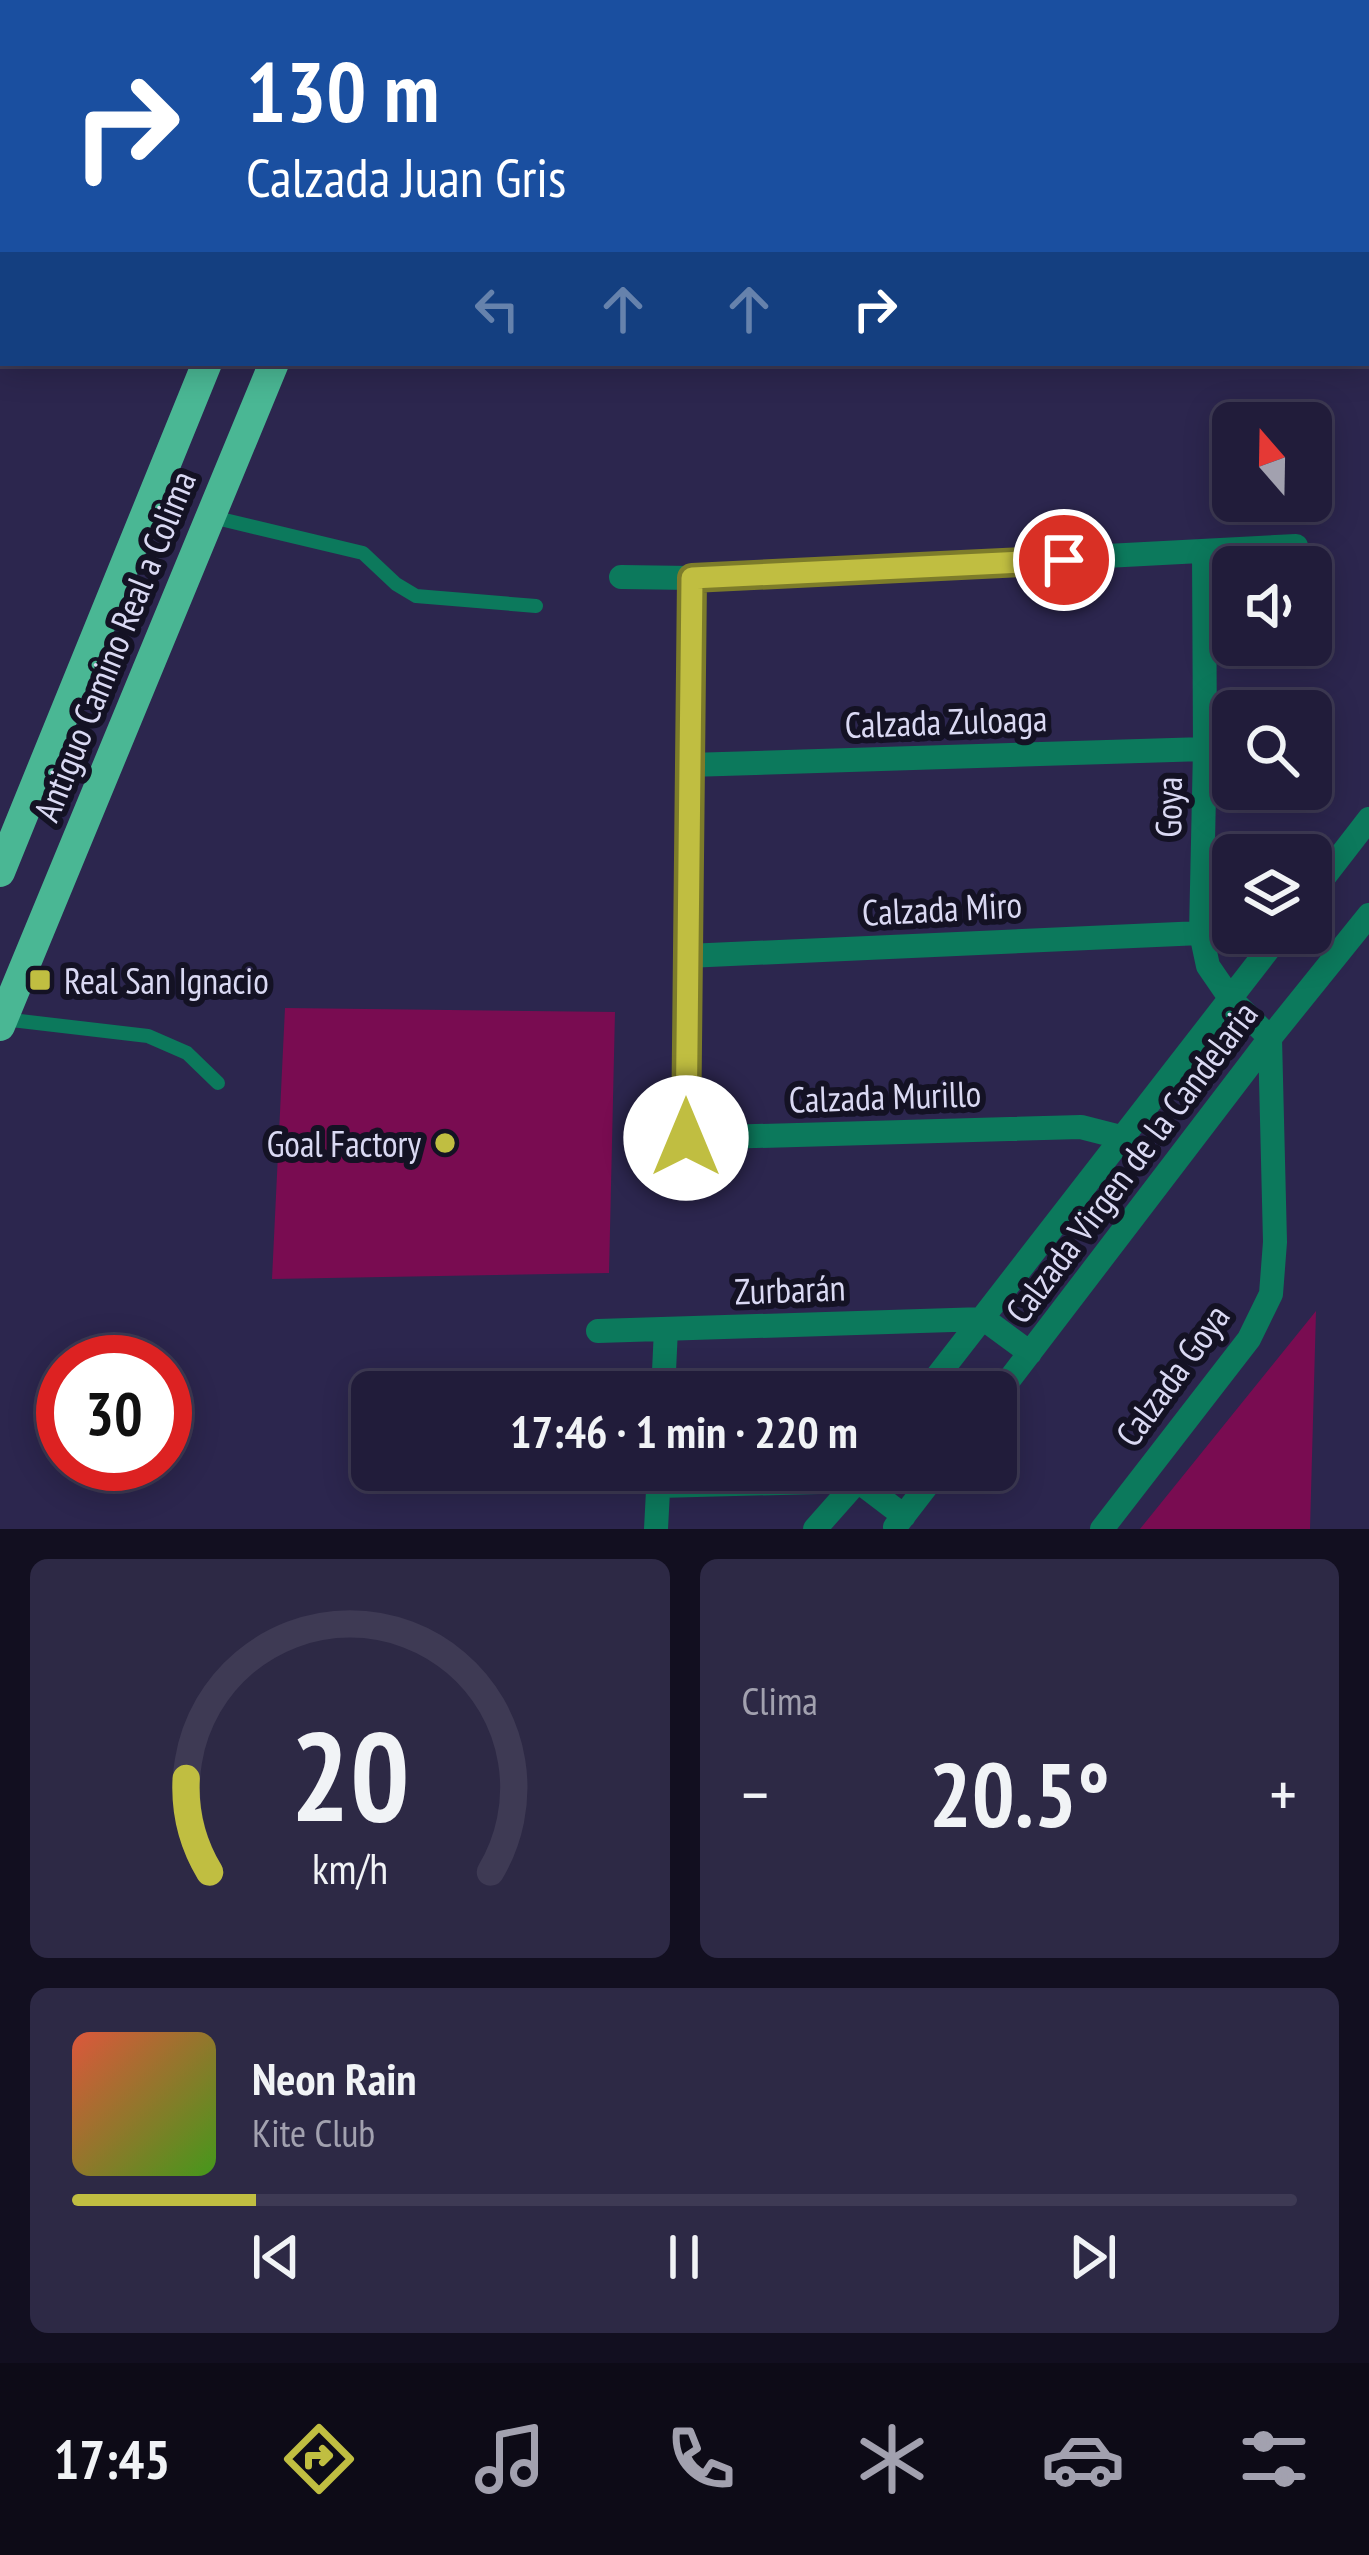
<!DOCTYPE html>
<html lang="es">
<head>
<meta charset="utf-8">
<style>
  :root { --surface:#211c3a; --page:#2d2945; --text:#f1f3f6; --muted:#a2a1af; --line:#3e3a54; --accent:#c0be41 }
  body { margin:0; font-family:"PT Sans Narrow",sans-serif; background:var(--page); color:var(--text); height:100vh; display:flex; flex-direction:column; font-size:45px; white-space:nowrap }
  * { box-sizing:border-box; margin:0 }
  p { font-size:39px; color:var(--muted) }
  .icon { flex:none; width:66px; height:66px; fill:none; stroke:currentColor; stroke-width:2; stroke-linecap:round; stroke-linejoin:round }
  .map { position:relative; height:1529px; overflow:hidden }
  .details { display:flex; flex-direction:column; gap:30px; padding:30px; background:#120f20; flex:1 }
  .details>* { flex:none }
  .guide { position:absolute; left:0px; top:0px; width:1371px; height:366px; box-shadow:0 6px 30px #0003,0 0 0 3px var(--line); background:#1a4fa0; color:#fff; overflow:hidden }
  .needle { width:78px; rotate:340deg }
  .controls { position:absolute; left:1212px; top:402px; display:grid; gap:24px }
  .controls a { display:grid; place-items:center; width:120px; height:120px; border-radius:18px; background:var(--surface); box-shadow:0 6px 30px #0003,0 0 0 3px var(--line); font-size:60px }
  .speed { position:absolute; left:36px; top:1335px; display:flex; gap:24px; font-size:60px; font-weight:700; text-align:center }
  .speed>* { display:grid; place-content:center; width:156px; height:156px; border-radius:50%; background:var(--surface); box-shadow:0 6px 30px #0003,0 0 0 3px var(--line); line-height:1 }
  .speed .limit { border:18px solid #d22; background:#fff; color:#111 }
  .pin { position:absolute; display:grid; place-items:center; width:102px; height:102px; color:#fff; margin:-51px; border:6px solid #fff; border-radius:50%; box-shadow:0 3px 12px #0007 }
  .me { position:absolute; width:132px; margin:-66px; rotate:0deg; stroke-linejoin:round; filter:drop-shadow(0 0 9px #0008) }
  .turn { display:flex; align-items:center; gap:42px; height:252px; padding:0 48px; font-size:54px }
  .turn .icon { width:156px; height:156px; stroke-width:2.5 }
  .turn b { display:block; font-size:84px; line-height:102px }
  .lanes { display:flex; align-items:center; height:114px; padding:0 48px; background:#0003; justify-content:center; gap:60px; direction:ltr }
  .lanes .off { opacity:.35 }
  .big { font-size:90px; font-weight:700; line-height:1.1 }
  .details .card { flex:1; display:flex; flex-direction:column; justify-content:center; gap:18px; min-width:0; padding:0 42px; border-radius:18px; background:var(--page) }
  .details .dial { align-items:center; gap:0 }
  .dial svg { height:312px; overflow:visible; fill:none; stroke:var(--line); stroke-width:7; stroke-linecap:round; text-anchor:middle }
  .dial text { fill:var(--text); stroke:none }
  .song { display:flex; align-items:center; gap:36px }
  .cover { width:144px; height:144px; border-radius:18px; background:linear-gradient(135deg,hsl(10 70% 55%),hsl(100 70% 35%)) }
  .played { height:12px; border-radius:6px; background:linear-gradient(90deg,var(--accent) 15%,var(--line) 15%) }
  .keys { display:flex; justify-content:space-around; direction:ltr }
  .heat { display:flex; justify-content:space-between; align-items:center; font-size:66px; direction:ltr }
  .details .tiles { flex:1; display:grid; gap:30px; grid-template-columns:1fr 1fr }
  .card:last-child { grid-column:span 2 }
  .trip { position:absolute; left:351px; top:1371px; width:666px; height:120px; border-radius:18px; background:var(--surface); box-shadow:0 6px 30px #0003,0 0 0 3px var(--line); font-weight:700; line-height:120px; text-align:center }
  .menu { display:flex; height:192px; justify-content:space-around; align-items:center; background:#0d0b17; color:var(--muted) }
  .menu .icon { width:84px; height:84px }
  .menu .active { color:var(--accent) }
  .menu b { font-size:54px; color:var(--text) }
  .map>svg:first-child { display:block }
</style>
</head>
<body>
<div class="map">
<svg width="1369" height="1529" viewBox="0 0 1369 1529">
  <rect width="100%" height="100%" fill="#2c264e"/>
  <!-- green -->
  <path fill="#790c51" d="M 285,1008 L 615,1012 L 609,1273 L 272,1279 Z
    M 1316,1311 L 1310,1529 L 1140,1529 Z"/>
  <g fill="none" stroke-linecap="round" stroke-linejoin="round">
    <!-- service -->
    <path stroke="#0c795c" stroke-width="14" d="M 0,221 L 3,221
      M 208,516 L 363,553 L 396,584 L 416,596 L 536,606
      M 3,1019 L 148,1036 L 187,1053 L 218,1083"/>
    <!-- minor -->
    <path stroke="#0c795c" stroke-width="24" d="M 1204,554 L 1205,749 L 1201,933 L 1208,966 L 1230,998 L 1270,1038
      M 621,577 L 691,578 L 1296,546
      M 689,765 L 1205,749
      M 1311,894 L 1369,819
      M 687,956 L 1201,933
      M 686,1138 L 691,578
      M 652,1158 L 686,1138 L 1081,1127 L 1124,1138
      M 598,1331 L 984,1319 L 1030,1353
      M 663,1392 L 666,1329
      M 925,1392 L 1281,933
      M 996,1397 L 1270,1038 L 1369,915
      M 658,1486 L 858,1481 L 904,1516
      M 895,1527 L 939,1470
      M 656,1529 L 659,1472
      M 815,1529 L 861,1477
      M 1102,1529 L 1249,1339 L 1271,1294 L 1275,1242 L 1270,1038"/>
    <!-- primary -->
    <path stroke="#4ab794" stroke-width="30" d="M 353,3 L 354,0
      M 430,3 L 431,0
      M 0,872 L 207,363
      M 0,1026 L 274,363"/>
  </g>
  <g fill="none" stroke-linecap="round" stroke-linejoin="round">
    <!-- route casing -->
    <g stroke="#7d7c2a" stroke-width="30">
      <path id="route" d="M 686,1138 L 692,578 L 1064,560"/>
    </g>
    <!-- route -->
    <use href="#route" stroke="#c0be41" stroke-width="21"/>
  </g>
  <!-- markers -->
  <g fill="#c0be41" stroke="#141224" stroke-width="4.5">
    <rect x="28" y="968" width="24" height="24" rx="6"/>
    <circle cx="445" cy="1143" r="12"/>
  </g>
  <g text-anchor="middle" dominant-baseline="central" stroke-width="12" stroke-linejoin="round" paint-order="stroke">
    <!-- street labels -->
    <g font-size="36" fill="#dad9f3" stroke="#141224">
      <text transform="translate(114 646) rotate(-68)">Antiguo Camino Real a Colima</text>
      <text transform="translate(946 721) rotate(-2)">Calzada Zuloaga</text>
      <text transform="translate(1168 807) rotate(-89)">Goya</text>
      <text transform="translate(942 908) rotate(-3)">Calzada Miro</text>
      <text transform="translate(885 1096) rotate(-2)">Calzada Murillo</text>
      <text transform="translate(1131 1162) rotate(-53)">Calzada Virgen de la Candelaria</text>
      <text transform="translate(790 1289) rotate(-2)">Zurbarán</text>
      <text transform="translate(1172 1375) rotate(-54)">Calzada Goya</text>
    </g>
    <!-- poi labels -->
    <g font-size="36" fill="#dad9f3" stroke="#141224" text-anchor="start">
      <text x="64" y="980">Real San Ignacio</text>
      <text x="421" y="1143" text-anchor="end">Goal Factory</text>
    </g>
  </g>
</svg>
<div class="controls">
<a><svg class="needle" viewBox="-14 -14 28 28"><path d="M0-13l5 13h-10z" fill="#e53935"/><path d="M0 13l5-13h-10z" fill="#a2a1af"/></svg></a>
<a><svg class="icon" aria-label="sound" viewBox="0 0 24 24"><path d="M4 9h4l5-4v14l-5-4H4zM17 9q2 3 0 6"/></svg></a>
<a><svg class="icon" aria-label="search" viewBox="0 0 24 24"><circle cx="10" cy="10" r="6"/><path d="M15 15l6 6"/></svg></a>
<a><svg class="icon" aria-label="layers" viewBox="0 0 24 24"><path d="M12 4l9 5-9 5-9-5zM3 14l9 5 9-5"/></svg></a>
</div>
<div class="speed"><div class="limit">30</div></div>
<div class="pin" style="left:1064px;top:560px;background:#d93025"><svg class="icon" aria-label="arrive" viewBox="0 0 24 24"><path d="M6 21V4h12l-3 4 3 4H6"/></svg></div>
<svg class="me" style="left:686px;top:1138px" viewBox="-20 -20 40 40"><circle r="19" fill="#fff"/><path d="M0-13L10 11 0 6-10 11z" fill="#c0be41"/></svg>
<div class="trip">17:46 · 1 min · 220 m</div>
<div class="guide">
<div class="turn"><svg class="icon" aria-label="right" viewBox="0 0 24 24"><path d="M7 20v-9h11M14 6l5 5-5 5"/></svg><div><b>130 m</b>Calzada Juan Gris</div></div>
<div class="lanes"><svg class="icon off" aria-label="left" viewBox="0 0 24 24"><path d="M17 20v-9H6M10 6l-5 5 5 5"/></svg><svg class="icon off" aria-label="ahead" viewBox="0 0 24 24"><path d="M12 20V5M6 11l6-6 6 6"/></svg><svg class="icon off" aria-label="ahead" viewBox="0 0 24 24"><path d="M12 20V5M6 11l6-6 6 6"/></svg><svg class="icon" aria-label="right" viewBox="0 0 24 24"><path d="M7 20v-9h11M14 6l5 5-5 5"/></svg></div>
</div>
</div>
<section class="details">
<div class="tiles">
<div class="card dial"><svg viewBox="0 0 100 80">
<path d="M14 69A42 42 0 1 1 86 69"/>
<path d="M14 69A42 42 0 0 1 8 45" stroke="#c0be41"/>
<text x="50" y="56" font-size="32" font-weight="700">20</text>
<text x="50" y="72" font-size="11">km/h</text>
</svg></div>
<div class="card"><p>Clima</p>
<div class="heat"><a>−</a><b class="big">20.5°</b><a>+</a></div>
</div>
<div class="card">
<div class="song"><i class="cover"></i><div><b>Neon Rain</b><p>Kite Club</p></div></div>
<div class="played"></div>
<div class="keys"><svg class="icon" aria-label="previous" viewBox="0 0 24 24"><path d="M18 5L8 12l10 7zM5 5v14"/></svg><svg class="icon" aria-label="pause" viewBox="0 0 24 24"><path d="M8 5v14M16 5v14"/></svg><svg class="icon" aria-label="next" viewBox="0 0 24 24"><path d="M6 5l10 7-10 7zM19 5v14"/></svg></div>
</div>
</div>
</section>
<nav class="menu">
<b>17:45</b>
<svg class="icon active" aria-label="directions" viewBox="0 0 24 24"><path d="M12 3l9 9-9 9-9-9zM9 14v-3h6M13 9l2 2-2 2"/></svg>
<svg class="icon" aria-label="music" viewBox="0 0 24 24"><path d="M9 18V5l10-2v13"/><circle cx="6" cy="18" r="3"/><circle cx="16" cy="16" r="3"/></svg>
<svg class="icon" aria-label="phone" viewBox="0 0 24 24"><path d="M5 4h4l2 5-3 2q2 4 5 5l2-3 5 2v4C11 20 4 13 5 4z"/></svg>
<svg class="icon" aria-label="climate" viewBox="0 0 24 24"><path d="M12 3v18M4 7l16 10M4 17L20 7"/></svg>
<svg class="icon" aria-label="car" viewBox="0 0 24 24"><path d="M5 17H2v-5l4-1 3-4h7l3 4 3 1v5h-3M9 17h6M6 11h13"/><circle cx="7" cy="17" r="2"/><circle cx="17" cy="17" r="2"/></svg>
<svg class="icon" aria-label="filters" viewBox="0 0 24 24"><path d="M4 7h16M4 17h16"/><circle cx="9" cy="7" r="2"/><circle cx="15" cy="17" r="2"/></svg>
</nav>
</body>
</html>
